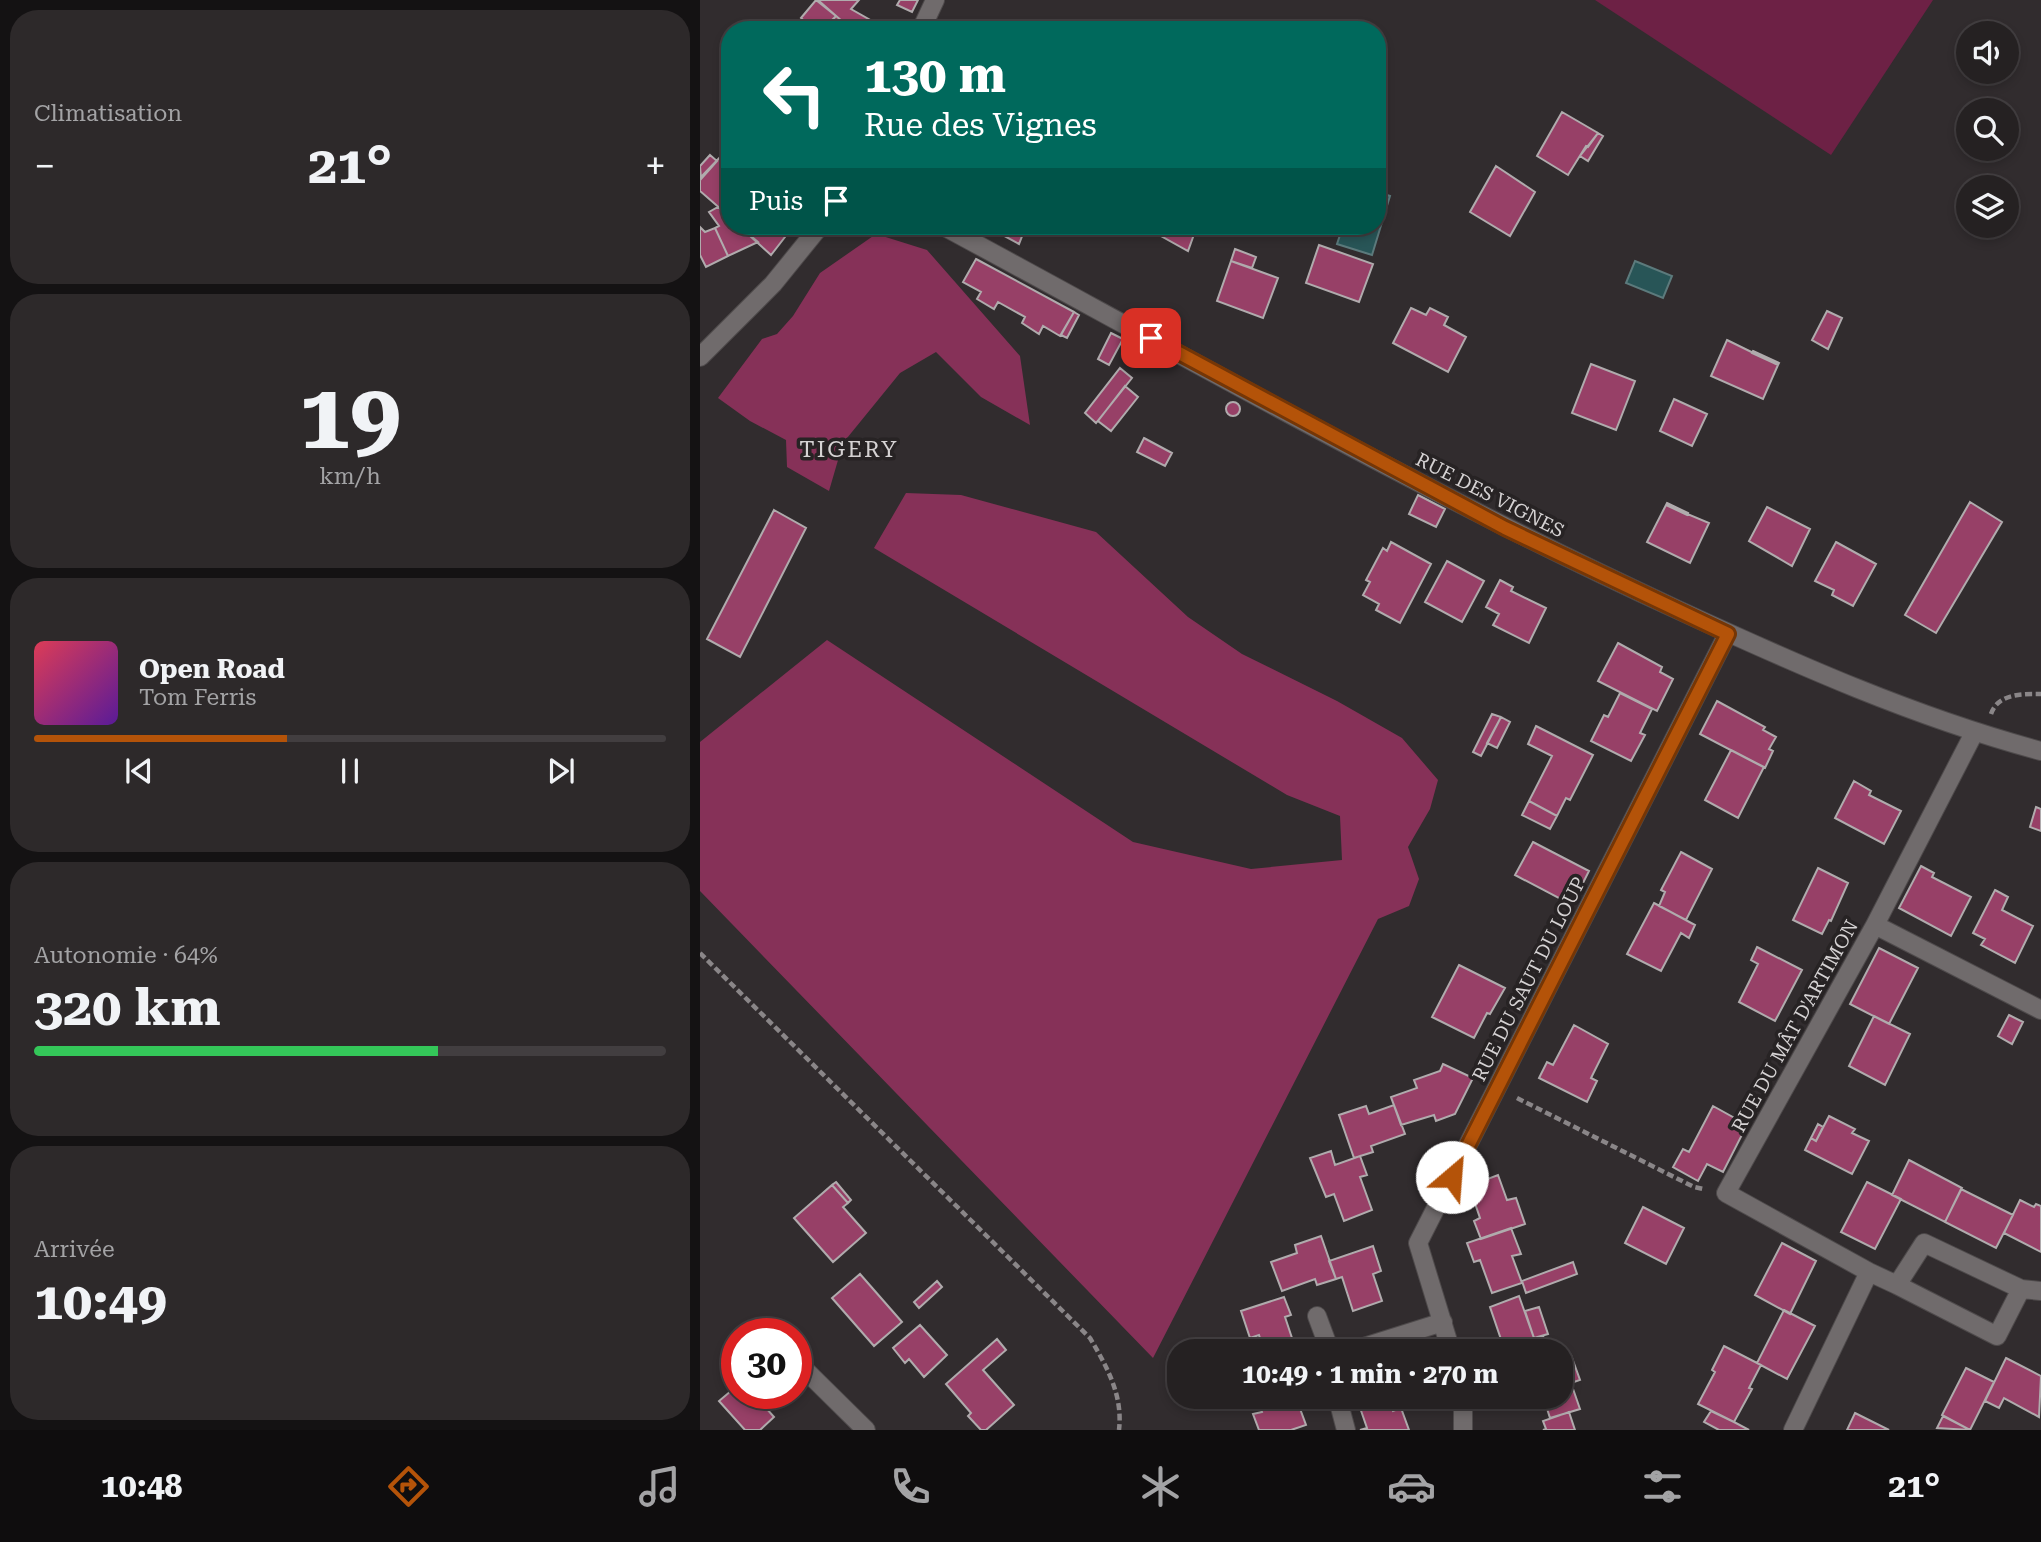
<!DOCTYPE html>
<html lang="fr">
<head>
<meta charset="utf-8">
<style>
  :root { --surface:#252122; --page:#2d292a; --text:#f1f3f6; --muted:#a3a3a5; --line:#423e40; --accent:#b45309 }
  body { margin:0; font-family:"Roboto Serif",serif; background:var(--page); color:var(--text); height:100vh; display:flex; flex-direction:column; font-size:26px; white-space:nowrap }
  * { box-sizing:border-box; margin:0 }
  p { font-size:23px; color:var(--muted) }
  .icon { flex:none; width:38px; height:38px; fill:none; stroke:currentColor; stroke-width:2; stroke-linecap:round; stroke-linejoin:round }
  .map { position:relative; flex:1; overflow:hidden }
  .drawer { display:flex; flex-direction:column; gap:10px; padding:10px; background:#141213; width:700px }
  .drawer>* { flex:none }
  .top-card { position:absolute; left:21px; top:21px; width:665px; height:214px; border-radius:28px; box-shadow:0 4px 10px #0003,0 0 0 2px var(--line); background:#00695c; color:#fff; overflow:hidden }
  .tools { position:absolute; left:1256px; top:21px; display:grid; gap:14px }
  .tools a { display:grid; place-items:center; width:63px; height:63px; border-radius:50%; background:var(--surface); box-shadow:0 4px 10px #0003,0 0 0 2px var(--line); font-size:35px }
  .speed { position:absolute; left:21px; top:1318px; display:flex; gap:14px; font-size:35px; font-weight:700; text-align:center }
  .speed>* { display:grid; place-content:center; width:91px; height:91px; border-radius:50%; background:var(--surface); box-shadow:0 4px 10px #0003,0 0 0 2px var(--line); line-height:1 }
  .speed .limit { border:10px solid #d22; background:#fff; color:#111 }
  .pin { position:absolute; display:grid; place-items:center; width:60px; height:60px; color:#fff; margin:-30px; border-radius:14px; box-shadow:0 4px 10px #0006 }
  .me { position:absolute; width:77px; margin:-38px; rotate:27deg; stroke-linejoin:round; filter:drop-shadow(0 0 5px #0008) }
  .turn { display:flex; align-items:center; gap:24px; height:147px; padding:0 28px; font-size:32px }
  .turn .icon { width:91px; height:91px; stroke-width:2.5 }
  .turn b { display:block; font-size:49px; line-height:60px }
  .then { display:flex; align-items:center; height:66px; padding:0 28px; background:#0003; gap:14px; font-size:26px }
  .big { font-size:52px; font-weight:700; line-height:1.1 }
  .drawer .tile { flex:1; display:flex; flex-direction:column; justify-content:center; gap:10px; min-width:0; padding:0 24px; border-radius:28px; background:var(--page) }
  .drawer .dial { align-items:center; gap:0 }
  .dial b { font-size:91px; line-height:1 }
  .song { display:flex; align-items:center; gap:21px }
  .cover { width:84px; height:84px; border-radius:10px; background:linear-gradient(135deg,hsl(350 70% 55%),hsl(270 70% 35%)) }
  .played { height:7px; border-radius:4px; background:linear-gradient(90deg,var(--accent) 40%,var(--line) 40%) }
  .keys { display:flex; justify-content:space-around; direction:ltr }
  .heat { display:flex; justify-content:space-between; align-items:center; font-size:38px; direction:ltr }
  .charge { height:10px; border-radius:5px; background:linear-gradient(90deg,#34c759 64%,var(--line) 0) }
  .trip { position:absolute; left:467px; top:1339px; width:406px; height:70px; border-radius:28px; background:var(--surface); box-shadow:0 4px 10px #0003,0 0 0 2px var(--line); font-weight:700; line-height:70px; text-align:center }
  .menu { display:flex; height:112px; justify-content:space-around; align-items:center; background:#0f0d0e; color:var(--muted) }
  .menu .icon { width:49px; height:49px }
  .menu .selected { color:var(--accent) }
  .menu b { font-size:32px; color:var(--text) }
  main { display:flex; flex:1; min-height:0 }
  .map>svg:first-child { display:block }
</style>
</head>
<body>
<main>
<section class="drawer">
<div class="tile"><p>Climatisation</p>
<div class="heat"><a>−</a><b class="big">21°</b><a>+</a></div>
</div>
<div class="tile dial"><b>19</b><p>km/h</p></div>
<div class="tile">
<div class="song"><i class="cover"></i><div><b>Open Road</b><p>Tom Ferris</p></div></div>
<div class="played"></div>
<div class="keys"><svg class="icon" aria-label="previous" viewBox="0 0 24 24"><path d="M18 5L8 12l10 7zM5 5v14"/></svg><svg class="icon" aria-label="pause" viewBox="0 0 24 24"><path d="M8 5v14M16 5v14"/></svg><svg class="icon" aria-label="next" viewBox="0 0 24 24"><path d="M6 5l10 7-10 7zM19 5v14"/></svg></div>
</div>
<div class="tile"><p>Autonomie · 64%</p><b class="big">320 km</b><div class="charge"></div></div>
<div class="tile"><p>Arrivée</p><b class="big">10:49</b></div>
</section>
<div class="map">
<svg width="1341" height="1430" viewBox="0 0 1341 1430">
  <rect width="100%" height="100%" fill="#312c2e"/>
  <!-- green -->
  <path fill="#6d2145" d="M 895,0 L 1233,0 L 1131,155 Z"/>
  <!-- forest -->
  <path fill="#863158" d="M 176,234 L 227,250 L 320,356 L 330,425 L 281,397 L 236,352 L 200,373 L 143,443 L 129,491 L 87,467 L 86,440 L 50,421 L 18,398 L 62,339 L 77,334 L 93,316 L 120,273 Z
    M 206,493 L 261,495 L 396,532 L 488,617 L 542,654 L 637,701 L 702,738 L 738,780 L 730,809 L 708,847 L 719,879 L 709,906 L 678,919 L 453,1358 L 0,891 L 0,742 L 127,640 L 433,842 L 551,869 L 642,860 L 640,816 L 587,795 L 174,548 Z"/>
  <!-- water -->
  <path fill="#285557" stroke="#5c7a7c" stroke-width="2" d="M 677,192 L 690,196 L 672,255 L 637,244 L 643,226 L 677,226 Z
    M 935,261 L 972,276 L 963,298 L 926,283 Z"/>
  <!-- building -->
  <path fill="#974067" stroke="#b0abad" stroke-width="2" d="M 116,0 L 136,16 L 123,30 L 115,30 L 101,18 Z
    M 118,0 L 159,0 L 151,9 L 188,30 L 152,30 Z
    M 200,0 L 218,0 L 212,12 L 197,5 Z
    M 136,16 L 148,26 L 145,30 L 133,30 L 127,25 Z
    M 248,22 L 265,30 L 245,30 Z
    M 862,112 L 898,133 L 888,147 L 886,146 L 868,175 L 837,156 Z
    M 898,133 L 903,136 L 888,161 L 880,156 Z
    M 27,150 L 30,153 L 30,217 L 0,191 L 0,178 Z
    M 10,155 L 17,161 L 1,179 L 0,166 Z
    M 796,166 L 835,192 L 810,236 L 770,212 Z
    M 18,207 L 30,217 L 30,226 L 39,226 L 58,242 L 28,256 L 15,228 L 19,226 L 9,212 Z
    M 39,226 L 71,226 L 85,237 L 71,255 Z
    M 286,226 L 326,226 L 319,244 Z
    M 443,226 L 497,226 L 488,251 Z
    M 0,227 L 5,232 L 15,228 L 28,256 L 6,267 L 0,255 Z
    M 619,245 L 673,264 L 659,302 L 606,283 Z
    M 535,249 L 556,257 L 552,268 L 531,261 Z
    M 276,259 L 374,312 L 360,336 L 343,326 L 339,334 L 322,323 L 325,317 L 298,302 L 294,309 L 277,299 L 281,292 L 263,282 Z
    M 531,261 L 578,278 L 563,318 L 517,301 Z
    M 711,308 L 726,315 L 730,308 L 748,317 L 744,325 L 766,337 L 748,372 L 693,343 Z
    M 1127,311 L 1142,318 L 1128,349 L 1112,340 Z
    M 374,312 L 379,315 L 367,338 L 361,335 Z
    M 411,333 L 423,339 L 409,365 L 398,359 Z
    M 1027,340 L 1078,365 L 1063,399 L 1011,376 Z
    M 1053,351 L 1079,363 L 1078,365 L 1052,353 Z
    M 891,364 L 935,381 L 916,430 L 872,413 Z
    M 420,368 L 432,378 L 396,423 L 385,413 Z
    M 425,386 L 438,397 L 411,431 L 398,421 Z
    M 974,399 L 1007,414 L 992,446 L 960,431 Z
    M526 409a7 7 0 1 1 14 0a7 7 0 1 1-14 0Z
    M 444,438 L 472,453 L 465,466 L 437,452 Z
    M 718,495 L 745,509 L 736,527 L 709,514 Z
    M 1270,502 L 1302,522 L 1236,633 L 1205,615 Z
    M 967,503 L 988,513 L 987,515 L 966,505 Z
    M 966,505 L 1009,523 L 990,563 L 947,542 Z
    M 1067,507 L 1110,529 L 1092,566 L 1049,541 Z
    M 74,510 L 106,528 L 40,657 L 7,639 Z
    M 691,542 L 731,564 L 700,623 L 676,610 L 679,604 L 663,595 L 670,582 L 666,580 L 683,548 L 687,551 Z
    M 1136,542 L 1176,564 L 1153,606 L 1132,595 L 1134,590 L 1115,581 Z
    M 747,561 L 784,581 L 762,622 L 725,602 Z
    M 800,580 L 813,587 L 811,591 L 846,608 L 829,643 L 793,625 L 799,614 L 786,607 Z
    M 918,643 L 962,667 L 960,672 L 973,679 L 957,711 L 898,681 Z
    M 920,693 L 952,709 L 940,733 L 945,735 L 931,761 L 891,741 L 904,715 L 908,717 Z
    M 1017,701 L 1065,727 L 1063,730 L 1076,737 L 1069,749 L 1073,751 L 1065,768 L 1000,734 Z
    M 792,714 L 801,717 L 781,756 L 773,752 Z
    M 801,717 L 810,722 L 797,748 L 787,743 Z
    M 836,726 L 893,755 L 870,800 L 866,798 L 857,816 L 829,801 L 852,756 L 828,744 Z
    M 1031,750 L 1064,767 L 1038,818 L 1005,800 Z
    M 1154,781 L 1171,791 L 1169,795 L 1201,811 L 1184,844 L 1135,818 Z
    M 829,801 L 857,816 L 850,829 L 822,815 Z
    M 1336,807 L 1341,809 L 1341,831 L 1330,827 Z
    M 833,842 L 889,871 L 872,905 L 815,875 Z
    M 981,852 L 1012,869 L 986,920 L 959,906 L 965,892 L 961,890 Z
    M 1221,866 L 1234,873 L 1232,877 L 1271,897 L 1251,936 L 1199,908 Z
    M 1118,868 L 1148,883 L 1131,921 L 1129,920 L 1122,934 L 1093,920 Z
    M 1295,890 L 1308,897 L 1302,910 L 1333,926 L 1315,963 L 1281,945 L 1285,939 L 1273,933 Z
    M 954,903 L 995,925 L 989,938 L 981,933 L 961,971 L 927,954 Z
    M 1057,947 L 1102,970 L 1075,1021 L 1039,1002 L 1058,964 L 1051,960 Z
    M 1179,948 L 1218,968 L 1189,1024 L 1150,1004 Z
    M 759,965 L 805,988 L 790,1014 L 787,1013 L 774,1038 L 732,1017 Z
    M 1309,1015 L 1323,1022 L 1312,1044 L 1298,1036 Z
    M 1174,1016 L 1210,1034 L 1185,1085 L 1149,1066 Z
    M 874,1025 L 908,1044 L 891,1078 L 897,1081 L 887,1102 L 839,1078 L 847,1062 L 853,1065 Z
    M 743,1064 L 773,1078 L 755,1114 L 736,1121 L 734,1115 L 701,1125 L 691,1097 L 717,1088 L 714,1080 L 740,1071 Z
    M 694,1105 L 705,1134 L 671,1146 L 673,1152 L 654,1158 L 639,1115 L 666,1106 L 669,1114 Z
    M 1013,1106 L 1047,1125 L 1023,1172 L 1007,1164 L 998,1181 L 973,1167 L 983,1149 L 989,1152 Z
    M 1129,1116 L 1155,1129 L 1152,1133 L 1169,1141 L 1152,1174 L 1105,1150 L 1111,1138 L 1116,1141 Z
    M 1118,1124 L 1123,1127 L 1116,1141 L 1111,1138 Z
    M 631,1151 L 635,1165 L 660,1156 L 667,1175 L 660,1177 L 672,1210 L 644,1221 L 634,1194 L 626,1197 L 610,1158 Z
    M 1209,1160 L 1262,1188 L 1245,1222 L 1192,1195 Z
    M 798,1175 L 807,1200 L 816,1198 L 825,1224 L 781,1239 L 774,1221 L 780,1218 L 769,1186 Z
    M 136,1182 L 151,1200 L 148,1203 L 132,1185 Z
    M 1167,1182 L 1201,1199 L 1175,1249 L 1141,1232 Z
    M 132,1185 L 148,1203 L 143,1207 L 166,1233 L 133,1262 L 94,1218 Z
    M 1261,1189 L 1313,1215 L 1296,1248 L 1245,1222 Z
    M 1320,1200 L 1334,1207 L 1336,1204 L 1341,1206 L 1341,1252 L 1304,1233 Z
    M 943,1207 L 984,1228 L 966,1264 L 925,1243 Z
    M 811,1228 L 821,1254 L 812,1256 L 822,1283 L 792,1293 L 780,1260 L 774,1262 L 767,1243 Z
    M 621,1236 L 636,1279 L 617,1285 L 615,1279 L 582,1291 L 571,1262 L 597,1253 L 595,1245 Z
    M 1082,1243 L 1116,1261 L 1090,1314 L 1055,1295 Z
    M 673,1246 L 681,1271 L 673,1274 L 682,1301 L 653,1311 L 642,1277 L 636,1279 L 629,1261 Z
    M 873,1262 L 877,1274 L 826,1293 L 822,1281 Z
    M 160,1274 L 202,1322 L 174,1346 L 132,1298 Z
    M 237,1281 L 242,1287 L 219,1308 L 214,1302 Z
    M 819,1296 L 834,1338 L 843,1336 L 848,1351 L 805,1351 L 790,1307 Z
    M 584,1297 L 591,1315 L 585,1317 L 596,1350 L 564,1351 L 559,1335 L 550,1338 L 541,1311 Z
    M 839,1307 L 848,1334 L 834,1338 L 825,1311 Z
    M 1084,1310 L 1115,1326 L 1087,1379 L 1057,1363 Z
    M 220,1325 L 247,1355 L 224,1377 L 209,1359 L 205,1363 L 193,1348 Z
    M 297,1339 L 306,1350 L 283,1370 L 314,1405 L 286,1430 L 281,1430 L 268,1416 L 271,1413 L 246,1384 Z
    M 1024,1346 L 1061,1365 L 1049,1388 L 1052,1389 L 1034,1422 L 998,1404 L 1015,1372 L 1012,1370 Z
    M 871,1355 L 880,1380 L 871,1383 L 880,1409 L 850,1418 L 843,1396 L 861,1396 L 861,1359 Z
    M 1306,1358 L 1341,1376 L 1339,1417 L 1304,1398 L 1299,1408 L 1285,1401 Z
    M 1266,1368 L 1294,1382 L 1270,1430 L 1242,1415 Z
    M 37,1386 L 37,1393 L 58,1393 L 61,1397 L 59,1400 L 74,1417 L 60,1430 L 45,1430 L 19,1401 Z
    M 557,1396 L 589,1396 L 593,1408 L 599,1406 L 606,1425 L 591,1430 L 559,1430 L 553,1414 L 562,1412 Z
    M 656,1396 L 688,1396 L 693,1411 L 701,1408 L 709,1430 L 660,1430 L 667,1428 Z
    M 1011,1411 L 1034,1422 L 1049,1430 L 1019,1430 L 1004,1422 Z
    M 869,1412 L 875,1430 L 843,1430 L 846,1429 L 843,1421 Z
    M 1155,1413 L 1189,1430 L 1147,1430 Z
    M 1243,1416 L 1270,1430 L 1237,1428 Z"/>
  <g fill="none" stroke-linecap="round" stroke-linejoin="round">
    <!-- minor casing -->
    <g stroke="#4e4a4b" stroke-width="20">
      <path id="minor" d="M 221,30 L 235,0
        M 243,226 C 486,357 726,494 976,609 C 1096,664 1214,717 1341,751
        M 0,357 L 73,284 L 120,226
        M 1274,733 L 1175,925 L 1026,1193 L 1169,1272 L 1197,1285 L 1224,1243 L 1321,1289 L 1341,1291
        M 1175,925 L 1341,1010
        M 1197,1285 L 1297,1336 L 1321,1289
        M 617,1316 L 630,1351
        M 651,1351 L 743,1322
        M 751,1351 L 718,1243 L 1028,633
        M 96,1361 L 166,1430
        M 637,1396 L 646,1430
        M 763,1430 L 763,1396
        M 1093,1430 L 1169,1272"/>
    </g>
    <!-- path -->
    <path stroke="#8a8688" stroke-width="4.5" stroke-dasharray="7 3.5" stroke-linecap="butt" d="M 1291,714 C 1298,693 1323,694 1341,694
      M 0,953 L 390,1338 C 407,1367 423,1395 419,1430
      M 817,1098 L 994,1187 L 1003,1189"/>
    <!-- minor -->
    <use href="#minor" stroke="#706b6c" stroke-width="18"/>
  </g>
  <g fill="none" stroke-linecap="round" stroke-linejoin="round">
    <!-- route casing -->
    <g stroke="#753606" stroke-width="18">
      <path id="route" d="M 451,338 L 805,528 L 1028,634 L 752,1177"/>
    </g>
    <!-- route -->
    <use href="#route" stroke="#b45309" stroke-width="12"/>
  </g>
  <g text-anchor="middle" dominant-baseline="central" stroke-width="7" stroke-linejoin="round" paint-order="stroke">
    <!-- street labels -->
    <g font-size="19" fill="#d5d2d3" stroke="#272324">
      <text transform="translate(790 495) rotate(27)">RUE DES VIGNES</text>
      <text transform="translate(829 979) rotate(-63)">RUE DU SAUT DU LOUP</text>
      <text transform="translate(1095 1026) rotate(-61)">RUE DU MÂT D'ARTIMON</text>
    </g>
    <!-- quarter labels -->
    <g font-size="23" letter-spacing="2" fill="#d5d2d3" stroke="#272324">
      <text x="149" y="449">TIGERY</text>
    </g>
  </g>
</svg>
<div class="tools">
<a><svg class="icon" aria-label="sound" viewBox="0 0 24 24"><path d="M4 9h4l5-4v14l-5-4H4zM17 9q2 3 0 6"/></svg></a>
<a><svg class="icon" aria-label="search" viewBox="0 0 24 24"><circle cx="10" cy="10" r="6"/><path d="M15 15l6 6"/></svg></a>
<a><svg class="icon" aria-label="layers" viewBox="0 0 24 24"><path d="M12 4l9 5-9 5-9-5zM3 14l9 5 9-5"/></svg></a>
</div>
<div class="speed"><div class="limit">30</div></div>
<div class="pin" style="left:451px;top:338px;background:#d93025"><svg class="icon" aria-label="arrive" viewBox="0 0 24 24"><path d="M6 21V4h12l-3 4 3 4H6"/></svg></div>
<svg class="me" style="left:752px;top:1177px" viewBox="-20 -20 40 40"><circle r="19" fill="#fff"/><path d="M0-13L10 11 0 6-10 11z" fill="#b45309"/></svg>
<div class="trip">10:49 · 1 min · 270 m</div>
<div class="top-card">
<div class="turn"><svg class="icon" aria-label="left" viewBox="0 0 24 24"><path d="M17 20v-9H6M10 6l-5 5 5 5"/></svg><div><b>130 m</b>Rue des Vignes</div></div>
<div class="then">Puis<svg class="icon" aria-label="arrive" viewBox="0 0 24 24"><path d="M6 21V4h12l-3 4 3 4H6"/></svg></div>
</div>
</div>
</main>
<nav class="menu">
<b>10:48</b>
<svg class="icon selected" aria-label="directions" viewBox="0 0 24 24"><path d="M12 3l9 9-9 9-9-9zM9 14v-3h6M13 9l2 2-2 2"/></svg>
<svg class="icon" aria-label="music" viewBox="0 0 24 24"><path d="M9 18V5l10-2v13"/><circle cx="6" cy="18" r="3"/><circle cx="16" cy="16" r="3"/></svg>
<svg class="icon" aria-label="phone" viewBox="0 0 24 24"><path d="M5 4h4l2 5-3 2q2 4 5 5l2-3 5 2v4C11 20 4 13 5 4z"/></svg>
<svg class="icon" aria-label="climate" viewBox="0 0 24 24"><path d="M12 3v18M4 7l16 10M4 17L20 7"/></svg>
<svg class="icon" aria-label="car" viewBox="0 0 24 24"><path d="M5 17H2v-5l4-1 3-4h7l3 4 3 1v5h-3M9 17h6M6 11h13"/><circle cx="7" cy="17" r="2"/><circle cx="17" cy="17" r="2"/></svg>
<svg class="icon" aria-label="filters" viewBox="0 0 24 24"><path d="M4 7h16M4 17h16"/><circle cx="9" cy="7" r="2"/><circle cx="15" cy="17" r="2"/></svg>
<b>21°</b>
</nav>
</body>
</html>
